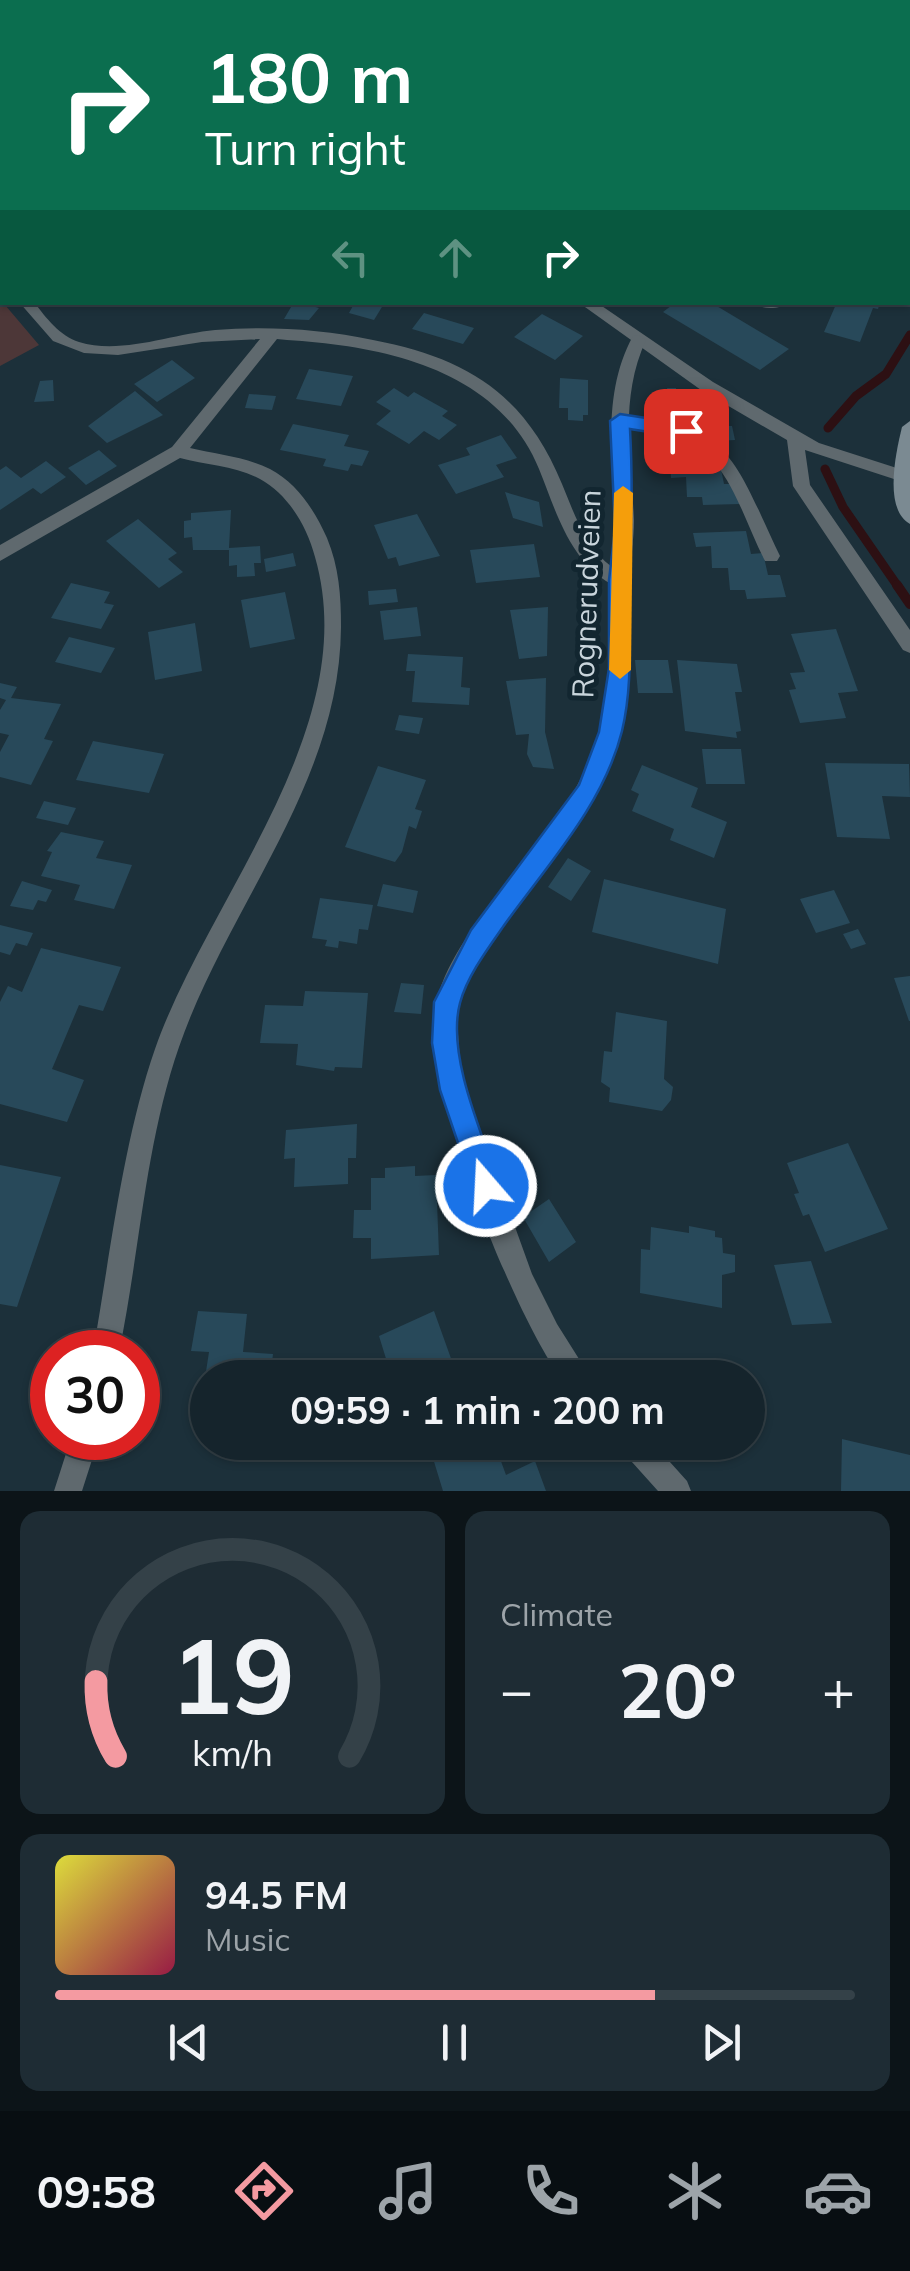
<!DOCTYPE html>
<html lang="en">
<head>
<meta charset="utf-8">
<style>
  :root { --surface:#15242c; --page:#1e2c34; --text:#f1f3f6; --muted:#9da4a9; --line:#344148; --accent:#f49aa1 }
  body { margin:0; font-family:Mulish,sans-serif; background:var(--page); color:var(--text); height:100vh; display:flex; flex-direction:column; font-size:38px; white-space:nowrap }
  * { box-sizing:border-box; margin:0 }
  p { font-size:32px; color:var(--muted) }
  .icon { flex:none; width:55px; height:55px; fill:none; stroke:currentColor; stroke-width:2; stroke-linecap:round; stroke-linejoin:round }
  .map { position:relative; height:1491px; overflow:hidden }
  .drawer { display:flex; flex-direction:column; gap:20px; padding:20px; background:#0c1418; flex:1 }
  .drawer>* { flex:none }
  .guide { position:absolute; left:0px; top:0px; width:910px; height:305px; box-shadow:0 2px 8px #0004,0 0 0 2px var(--line); background:#0b6e4f; color:#fff; overflow:hidden }
  .speed { position:absolute; left:30px; top:1330px; display:flex; gap:20px; font-size:50px; font-weight:700; text-align:center }
  .speed>* { display:grid; place-content:center; width:130px; height:130px; border-radius:50%; background:var(--surface); box-shadow:0 2px 8px #0004,0 0 0 2px var(--line); line-height:1 }
  .speed .limit { border:15px solid #d22; background:#fff; color:#111 }
  .pin { position:absolute; display:grid; place-items:center; width:85px; height:85px; color:#fff; margin:-42px; border-radius:20px; box-shadow:0 5px 15px #0006 }
  .me { position:absolute; width:110px; margin:-55px; rotate:341deg; stroke-linejoin:round; filter:drop-shadow(0 0 8px #0008) }
  .turn { display:flex; align-items:center; gap:35px; height:210px; padding:0 40px; font-size:45px }
  .turn .icon { width:130px; height:130px; stroke-width:2.5 }
  .turn b { display:block; font-size:70px; line-height:85px }
  .lanes { display:flex; align-items:center; height:95px; padding:0 40px; background:#0003; justify-content:center; gap:50px; direction:ltr }
  .lanes .off { opacity:.35 }
  .big { font-size:75px; font-weight:700; line-height:1.1 }
  .drawer .widget { flex:1; display:flex; flex-direction:column; justify-content:center; gap:15px; min-width:0; padding:0 35px; border-radius:20px; background:var(--page) }
  .drawer .dial { align-items:center; gap:0 }
  .dial svg { height:260px; overflow:visible; fill:none; stroke:var(--line); stroke-width:7; stroke-linecap:round; text-anchor:middle }
  .dial text { fill:var(--text); stroke:none }
  .song { display:flex; align-items:center; gap:30px }
  .cover { width:120px; height:120px; border-radius:15px; background:linear-gradient(135deg,hsl(60 70% 55%),hsl(340 70% 35%)) }
  .played { height:10px; border-radius:5px; background:linear-gradient(90deg,var(--accent) 75%,var(--line) 75%) }
  .keys { display:flex; justify-content:space-around; direction:ltr }
  .heat { display:flex; justify-content:space-between; align-items:center; font-size:55px; direction:ltr }
  .drawer .tiles { flex:1; display:grid; gap:20px; grid-template-columns:1fr 1fr }
  .widget:last-child { grid-column:span 2 }
  .trip { position:absolute; left:190px; top:1360px; width:575px; height:100px; border-radius:50px; background:var(--surface); box-shadow:0 2px 8px #0004,0 0 0 2px var(--line); font-weight:700; line-height:100px; text-align:center }
  .tabs { display:flex; height:160px; justify-content:space-around; align-items:center; background:#080e12; color:var(--muted) }
  .tabs .icon { width:70px; height:70px }
  .tabs .current { color:var(--accent) }
  .tabs b { font-size:45px; color:var(--text) }
  .map>svg:first-child { display:block }
</style>
</head>
<body>
<div class="map">
<svg width="910" height="1491" viewBox="0 0 910 1491">
  <rect width="100%" height="100%" fill="#1c303a"/>
  <!-- built -->
  <path fill="#1e3a48" d="M 69,0 L 910,0 L 910,1 L 65,2 Z"/>
  <!-- green -->
  <path fill="#4d3738" d="M 0,299 L 39,345 L 0,366 Z"/>
  <g fill="none" stroke-linecap="round" stroke-linejoin="round">
    <!-- stream-far1 -->
    <path stroke="#2d1013" stroke-width="9" d="M 828,428 L 856,396 L 886,374 L 910,335
      M 825,469 L 843,507 L 899,588"/>
    <!-- stream -->
    <path stroke="#2d1013" stroke-width="10" d="M 897,585 L 910,604"/>
  </g>
  <!-- building -->
  <path fill="#28495a" d="M 294,302 L 298,302 L 319,308 L 309,320 L 284,319 Z
    M 355,302 L 385,302 L 374,320 L 349,313 Z
    M 676,302 L 710,302 L 789,349 L 760,370 L 663,312 Z
    M 837,302 L 880,302 L 878,309 L 873,308 L 860,342 L 824,332 Z
    M 424,313 L 474,328 L 463,344 L 412,329 Z
    M 542,314 L 583,336 L 555,360 L 514,337 Z
    M 172,360 L 195,378 L 157,402 L 134,384 Z
    M 309,369 L 353,376 L 341,406 L 296,399 Z
    M 560,378 L 588,380 L 588,415 L 583,415 L 583,421 L 568,420 L 568,408 L 559,408 Z
    M 53,380 L 54,401 L 34,402 L 40,381 Z
    M 394,388 L 408,397 L 414,392 L 448,411 L 442,416 L 457,425 L 439,440 L 424,431 L 409,444 L 376,424 L 391,411 L 376,402 Z
    M 667,388 L 676,388 L 677,413 L 657,413 L 654,398 L 669,398 Z
    M 135,391 L 163,415 L 107,443 L 88,426 Z
    M 249,394 L 276,396 L 272,410 L 245,408 Z
    M 704,411 L 707,426 L 686,427 L 683,412 Z
    M 293,424 L 349,435 L 344,446 L 369,451 L 362,466 L 351,464 L 348,471 L 323,466 L 326,459 L 280,450 Z
    M 712,426 L 732,426 L 735,440 L 715,441 Z
    M 501,435 L 517,458 L 496,465 L 504,477 L 456,494 L 438,465 L 470,455 L 466,448 Z
    M 704,445 L 708,464 L 720,464 L 724,484 L 736,484 L 740,504 L 703,505 L 702,497 L 687,497 L 686,477 L 671,478 L 670,458 L 656,458 L 654,446 Z
    M 99,450 L 117,466 L 86,485 L 68,468 Z
    M 46,461 L 66,477 L 41,494 L 33,488 L 0,510 L 0,470 L 6,466 L 21,478 Z
    M 505,492 L 539,502 L 543,527 L 513,518 Z
    M 231,510 L 229,548 L 260,546 L 261,563 L 254,563 L 255,576 L 237,577 L 237,565 L 229,566 L 229,550 L 193,550 L 192,537 L 184,538 L 184,521 L 191,520 L 191,513 Z
    M 417,514 L 440,556 L 399,566 L 396,557 L 388,559 L 374,525 Z
    M 138,519 L 177,553 L 168,559 L 183,572 L 159,588 L 106,541 Z
    M 746,531 L 751,554 L 763,553 L 768,575 L 780,575 L 786,597 L 747,599 L 745,590 L 730,590 L 728,568 L 712,568 L 711,546 L 696,547 L 693,533 Z
    M 534,544 L 540,577 L 476,583 L 470,550 Z
    M 293,553 L 296,566 L 266,572 L 264,559 Z
    M 71,583 L 110,592 L 104,603 L 114,605 L 101,629 L 51,618 Z
    M 396,589 L 398,602 L 369,605 L 368,591 Z
    M 285,592 L 295,639 L 250,648 L 241,600 Z
    M 417,607 L 421,636 L 384,640 L 380,611 Z
    M 548,607 L 547,656 L 519,659 L 510,610 Z
    M 195,623 L 202,671 L 155,680 L 148,632 Z
    M 836,629 L 858,691 L 838,693 L 846,718 L 800,723 L 789,690 L 796,689 L 790,673 L 805,672 L 791,634 Z
    M 69,637 L 115,648 L 101,673 L 55,662 Z
    M 408,654 L 463,657 L 461,687 L 470,688 L 469,705 L 412,702 L 415,671 L 406,671 Z
    M 635,660 L 668,660 L 673,693 L 638,693 Z
    M 677,660 L 737,664 L 742,692 L 735,692 L 741,731 L 736,732 L 737,738 L 685,731 Z
    M 546,678 L 545,732 L 554,769 L 533,767 L 527,754 L 529,734 L 516,735 L 506,681 Z
    M 0,683 L 17,687 L 11,698 L 61,704 L 44,739 L 53,741 L 31,785 L 0,777 L 0,752 L 9,735 L 0,733 L 0,710 L 6,700 L 0,698 Z
    M 399,715 L 423,718 L 419,734 L 395,730 Z
    M 93,741 L 164,754 L 149,793 L 76,780 Z
    M 702,749 L 741,749 L 745,784 L 706,784 Z
    M 825,763 L 909,764 L 910,797 L 882,796 L 890,839 L 837,837 Z
    M 642,765 L 698,788 L 691,807 L 727,822 L 714,858 L 670,840 L 674,829 L 632,811 L 639,794 L 631,790 Z
    M 378,766 L 426,780 L 415,809 L 422,811 L 416,829 L 409,826 L 402,852 L 395,862 L 345,847 Z
    M 44,801 L 76,808 L 68,825 L 36,818 Z
    M 61,832 L 104,841 L 96,858 L 132,865 L 114,909 L 74,900 L 80,885 L 41,876 L 52,852 L 47,851 Z
    M 568,858 L 591,871 L 571,901 L 548,887 Z
    M 604,879 L 726,909 L 718,964 L 592,932 Z
    M 22,881 L 52,890 L 46,902 L 38,900 L 33,910 L 10,906 Z
    M 383,884 L 418,891 L 413,913 L 377,906 Z
    M 834,890 L 850,923 L 816,933 L 800,899 Z
    M 320,898 L 373,905 L 368,930 L 359,929 L 357,944 L 339,941 L 338,948 L 325,946 L 327,940 L 312,938 Z
    M 0,925 L 33,933 L 27,946 L 16,943 L 10,955 L 0,952 Z
    M 858,929 L 866,944 L 851,949 L 843,934 Z
    M 41,948 L 121,967 L 103,1011 L 79,1005 L 52,1069 L 84,1080 L 67,1122 L 0,1104 L 0,1002 L 8,986 L 22,992 Z
    M 910,976 L 910,1021 L 909,1021 L 894,978 Z
    M 401,983 L 424,985 L 421,1014 L 394,1012 Z
    M 305,991 L 368,993 L 362,1068 L 335,1067 L 334,1071 L 296,1065 L 298,1044 L 260,1043 L 265,1005 L 303,1006 Z
    M 616,1012 L 667,1021 L 664,1079 L 673,1087 L 671,1100 L 662,1111 L 609,1102 L 610,1088 L 601,1082 L 604,1051 L 612,1052 Z
    M 357,1124 L 356,1158 L 348,1158 L 348,1184 L 294,1187 L 295,1158 L 284,1159 L 286,1130 Z
    M 848,1143 L 888,1229 L 825,1252 L 809,1214 L 803,1216 L 794,1194 L 799,1193 L 787,1163 Z
    M 0,1165 L 61,1177 L 17,1307 L 0,1304 Z
    M 415,1166 L 415,1176 L 436,1175 L 439,1255 L 371,1259 L 371,1238 L 353,1238 L 354,1210 L 371,1210 L 371,1178 L 385,1178 L 385,1168 Z
    M 549,1199 L 576,1242 L 549,1262 L 523,1217 Z
    M 689,1226 L 715,1231 L 715,1237 L 722,1238 L 723,1253 L 735,1255 L 735,1272 L 722,1275 L 722,1308 L 640,1293 L 641,1249 L 650,1250 L 651,1227 L 689,1233 Z
    M 811,1261 L 832,1323 L 792,1325 L 774,1265 Z
    M 198,1311 L 247,1314 L 243,1352 L 273,1354 L 270,1378 L 205,1378 L 209,1352 L 191,1351 Z
    M 434,1311 L 458,1378 L 392,1378 L 379,1336 Z
    M 842,1439 L 910,1455 L 910,1491 L 841,1491 Z
    M 428,1442 L 494,1442 L 506,1475 L 535,1461 L 546,1491 L 443,1491 Z"/>
  <g fill="none" stroke-linecap="round" stroke-linejoin="round">
    <!-- service -->
    <path fill="#5f696e" fill-rule="evenodd" d="M 495,0 L 527,0 L 528,2 L 497,2 Z
      M 562,0 L 574,0 L 574,2 L 562,2 Z
      M 578,302 L 596,302 L 713,382 L 819,443 L 906,471 L 906,479 L 900,481 L 805,450 L 810,485 L 910,630 L 910,653 L 903,650 L 793,486 L 787,440 L 701,390 Z
      M 753,302 L 788,302 C 781,310 760,310 753,302 Z
      M 620,415 C 733,422 736,465 780,556 L 777,561 L 765,561 C 742,517 728,453 677,435 C 656,427 635,430 614,425 L 612,421 Z"/>
    <!-- minor -->
    <path fill="#5f696e" fill-rule="evenodd" d="M 0,268 L 2,269 L 2,281 L 0,280 Z
      M 19,302 L 34,302 C 46,318 60,336 79,342 C 121,355 172,334 215,330 C 267,326 321,329 373,340 C 467,358 525,394 562,484 C 574,513 585,547 612,567 C 621,490 594,407 633,336 L 638,335 L 646,340 C 619,399 631,457 634,520 C 634,541 630,561 629,581 C 628,632 633,683 620,733 C 597,825 520,893 471,971 L 462,991 L 457,1020 L 460,1061 L 470,1102 L 532,1274 L 557,1324 L 591,1378 L 561,1378 C 513,1314 413,1067 439,992 C 455,944 492,904 522,865 C 560,817 596,767 606,705 C 613,665 610,624 611,584 C 569,560 556,511 539,469 C 498,369 384,346 287,340 L 277,339 L 190,448 C 216,454 246,457 270,469 C 297,483 315,511 327,538 C 339,567 341,596 341,627 C 340,784 228,905 179,1047 C 145,1145 140,1251 119,1352 L 93,1352 C 110,1256 123,1141 155,1049 C 208,897 364,728 315,557 C 307,527 289,495 260,479 C 236,466 206,465 180,458 L 0,561 L 0,545 L 172,447 L 260,339 L 202,342 L 118,355 L 84,353 L 53,341 Z
      M 71,1438 L 99,1438 L 82,1491 L 54,1491 Z
      M 619,1442 L 652,1442 L 687,1481 L 691,1491 L 658,1491 L 623,1452 Z"/>
    <!-- secondary -->
    <path fill="#7b8a92" fill-rule="evenodd" d="M 910,421 L 910,524 C 883,509 896,452 902,427 Z"/>
  </g>
  <!-- route -->
  <path fill="#1a73e8" stroke="#114b97" stroke-width="2.5" d="M 620,414 L 686,424 L 695,431 L 686,438 L 630,429 C 633,482 632,527 630,580 C 628,631 634,681 622,731 C 604,804 548,864 505,924 C 489,947 467,976 460,1003 C 446,1055 483,1136 500,1186 L 496,1196 L 486,1200 L 476,1196 L 440,1090 L 432,1043 L 434,1002 L 471,930 L 579,785 L 599,732 L 609,668 L 609,580 L 615,529 L 610,421 Z"/>
  <!-- slow -->
  <path fill="#f59e0b" d="M 623,486 L 633,493 L 631,670 L 620,679 L 609,670 L 614,493 Z"/>
  <g text-anchor="middle" dominant-baseline="central" stroke-width="10" stroke-linejoin="round" paint-order="stroke">
    <!-- street labels -->
    <g font-size="30" fill="#c9d5dc" stroke="#122630">
      <text transform="translate(586 594) rotate(-88)">Rognerudveien</text>
    </g>
  </g>
</svg>
<div class="speed"><div class="limit">30</div></div>
<div class="pin" style="left:686px;top:431px;background:#d93025"><svg class="icon" aria-label="arrive" viewBox="0 0 24 24"><path d="M6 21V4h12l-3 4 3 4H6"/></svg></div>
<svg class="me" style="left:486px;top:1186px" viewBox="-20 -20 40 40"><circle r="17" fill="#1a73e8" stroke="#fff" stroke-width="3"/><path d="M0-11L8 9 0 5-8 9z" fill="#fff"/></svg>
<div class="trip">09:59 · 1 min · 200 m</div>
<div class="guide">
<div class="turn"><svg class="icon" aria-label="right" viewBox="0 0 24 24"><path d="M7 20v-9h11M14 6l5 5-5 5"/></svg><div><b>180 m</b>Turn right</div></div>
<div class="lanes"><svg class="icon off" aria-label="left" viewBox="0 0 24 24"><path d="M17 20v-9H6M10 6l-5 5 5 5"/></svg><svg class="icon off" aria-label="ahead" viewBox="0 0 24 24"><path d="M12 20V5M6 11l6-6 6 6"/></svg><svg class="icon" aria-label="right" viewBox="0 0 24 24"><path d="M7 20v-9h11M14 6l5 5-5 5"/></svg></div>
</div>
</div>
<section class="drawer">
<div class="tiles">
<div class="widget dial"><svg viewBox="0 0 100 80">
<path d="M14 69A42 42 0 1 1 86 69"/>
<path d="M14 69A42 42 0 0 1 8 46" stroke="#f49aa1"/>
<text x="50" y="56" font-size="32" font-weight="700">19</text>
<text x="50" y="72" font-size="11">km/h</text>
</svg></div>
<div class="widget"><p>Climate</p>
<div class="heat"><a>−</a><b class="big">20°</b><a>+</a></div>
</div>
<div class="widget">
<div class="song"><i class="cover"></i><div><b>94.5 FM</b><p>Music</p></div></div>
<div class="played"></div>
<div class="keys"><svg class="icon" aria-label="previous" viewBox="0 0 24 24"><path d="M18 5L8 12l10 7zM5 5v14"/></svg><svg class="icon" aria-label="pause" viewBox="0 0 24 24"><path d="M8 5v14M16 5v14"/></svg><svg class="icon" aria-label="next" viewBox="0 0 24 24"><path d="M6 5l10 7-10 7zM19 5v14"/></svg></div>
</div>
</div>
</section>
<nav class="tabs">
<b>09:58</b>
<svg class="icon current" aria-label="directions" viewBox="0 0 24 24"><path d="M12 3l9 9-9 9-9-9zM9 14v-3h6M13 9l2 2-2 2"/></svg>
<svg class="icon" aria-label="music" viewBox="0 0 24 24"><path d="M9 18V5l10-2v13"/><circle cx="6" cy="18" r="3"/><circle cx="16" cy="16" r="3"/></svg>
<svg class="icon" aria-label="phone" viewBox="0 0 24 24"><path d="M5 4h4l2 5-3 2q2 4 5 5l2-3 5 2v4C11 20 4 13 5 4z"/></svg>
<svg class="icon" aria-label="climate" viewBox="0 0 24 24"><path d="M12 3v18M4 7l16 10M4 17L20 7"/></svg>
<svg class="icon" aria-label="car" viewBox="0 0 24 24"><path d="M5 17H2v-5l4-1 3-4h7l3 4 3 1v5h-3M9 17h6M6 11h13"/><circle cx="7" cy="17" r="2"/><circle cx="17" cy="17" r="2"/></svg>
</nav>
</body>
</html>
